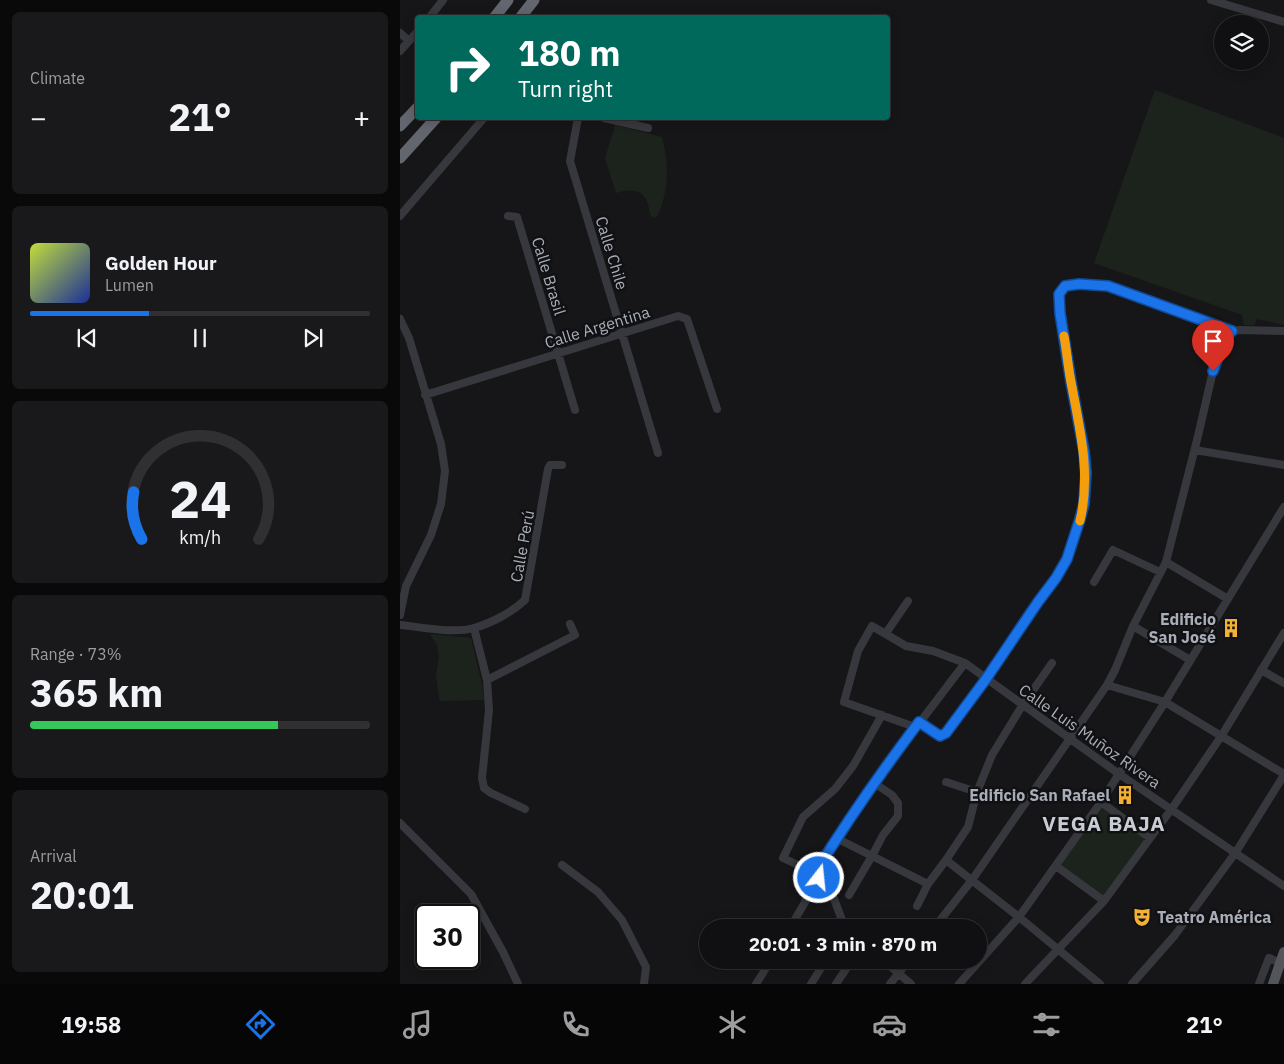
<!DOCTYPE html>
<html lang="en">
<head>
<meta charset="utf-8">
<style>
  :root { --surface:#101012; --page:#19191b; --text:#f1f3f6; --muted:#9c9d9f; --line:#303032; --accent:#1a73e8 }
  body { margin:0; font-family:"IBM Plex Sans",sans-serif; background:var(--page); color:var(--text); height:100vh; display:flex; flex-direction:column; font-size:19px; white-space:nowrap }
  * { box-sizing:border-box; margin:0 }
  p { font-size:16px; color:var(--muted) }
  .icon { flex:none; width:28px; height:28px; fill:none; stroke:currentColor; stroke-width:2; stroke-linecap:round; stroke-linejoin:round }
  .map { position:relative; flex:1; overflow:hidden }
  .sheet { display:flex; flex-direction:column; gap:12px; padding:12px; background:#09090a; width:400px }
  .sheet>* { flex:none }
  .hud { position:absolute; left:15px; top:15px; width:475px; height:105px; border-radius:5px; box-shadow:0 2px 12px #0003,0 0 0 1px var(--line); background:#00695c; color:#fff; overflow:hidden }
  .controls { position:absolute; left:814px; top:15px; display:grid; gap:10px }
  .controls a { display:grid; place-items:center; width:55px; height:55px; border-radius:50%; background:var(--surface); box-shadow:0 2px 12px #0003,0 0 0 1px var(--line); font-size:25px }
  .speed { position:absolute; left:15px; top:904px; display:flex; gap:10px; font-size:25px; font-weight:700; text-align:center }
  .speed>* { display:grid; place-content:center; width:65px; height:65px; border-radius:50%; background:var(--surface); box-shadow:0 2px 12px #0003,0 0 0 1px var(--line); line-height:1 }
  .speed .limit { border:2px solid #111; border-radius:8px; background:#fff; color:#111 }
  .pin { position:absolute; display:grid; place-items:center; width:42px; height:42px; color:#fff; margin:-51px -21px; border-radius:50% 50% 50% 0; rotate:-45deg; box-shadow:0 0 5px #0007 }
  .pin .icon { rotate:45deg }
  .me { position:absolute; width:55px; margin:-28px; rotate:16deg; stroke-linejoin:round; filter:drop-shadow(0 0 4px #0008) }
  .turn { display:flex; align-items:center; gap:18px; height:105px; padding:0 20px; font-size:22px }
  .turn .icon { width:65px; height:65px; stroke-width:2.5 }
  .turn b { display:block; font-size:35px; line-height:42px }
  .big { font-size:38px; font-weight:700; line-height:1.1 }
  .sheet .card { flex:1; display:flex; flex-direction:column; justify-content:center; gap:8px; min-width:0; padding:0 18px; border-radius:8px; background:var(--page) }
  .sheet .dial { align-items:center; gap:0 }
  .dial svg { height:130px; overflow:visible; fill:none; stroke:var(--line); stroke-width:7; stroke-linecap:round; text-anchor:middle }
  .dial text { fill:var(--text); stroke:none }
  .song { display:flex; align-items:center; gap:15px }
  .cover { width:60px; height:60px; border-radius:8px; background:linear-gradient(135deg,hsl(70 70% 55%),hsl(230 70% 35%)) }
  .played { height:5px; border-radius:2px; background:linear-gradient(90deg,var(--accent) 35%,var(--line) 35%) }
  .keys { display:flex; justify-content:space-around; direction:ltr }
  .heat { display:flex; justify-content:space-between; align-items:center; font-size:28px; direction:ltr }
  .charge { height:8px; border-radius:4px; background:linear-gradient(90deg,#34c759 73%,var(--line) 0) }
  .trip { position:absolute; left:299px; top:919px; width:288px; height:50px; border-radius:25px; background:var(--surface); box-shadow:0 2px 12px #0003,0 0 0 1px var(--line); font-weight:700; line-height:50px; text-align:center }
  .tab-bar { display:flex; height:80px; justify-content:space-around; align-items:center; background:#060607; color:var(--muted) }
  .tab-bar .icon { width:35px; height:35px }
  .tab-bar .active { color:var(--accent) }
  .tab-bar b { font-size:22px; color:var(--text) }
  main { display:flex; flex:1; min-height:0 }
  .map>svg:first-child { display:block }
</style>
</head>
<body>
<main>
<section class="sheet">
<div class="card"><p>Climate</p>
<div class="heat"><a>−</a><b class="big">21°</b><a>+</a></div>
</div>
<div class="card">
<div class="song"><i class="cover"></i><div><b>Golden Hour</b><p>Lumen</p></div></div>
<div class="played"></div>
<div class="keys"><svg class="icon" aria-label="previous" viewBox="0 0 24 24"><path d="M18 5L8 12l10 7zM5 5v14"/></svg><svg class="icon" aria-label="pause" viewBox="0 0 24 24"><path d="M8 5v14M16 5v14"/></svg><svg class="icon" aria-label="next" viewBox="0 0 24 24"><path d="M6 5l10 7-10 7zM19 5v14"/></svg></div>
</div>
<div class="card dial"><svg viewBox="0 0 100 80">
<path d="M14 69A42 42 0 1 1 86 69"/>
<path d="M14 69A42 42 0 0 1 9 40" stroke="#1a73e8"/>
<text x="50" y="56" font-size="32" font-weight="700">24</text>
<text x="50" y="72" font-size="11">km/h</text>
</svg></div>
<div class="card"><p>Range · 73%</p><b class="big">365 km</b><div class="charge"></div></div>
<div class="card"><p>Arrival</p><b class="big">20:01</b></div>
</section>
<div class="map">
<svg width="884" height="984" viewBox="0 0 884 984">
  <rect width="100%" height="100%" fill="#161618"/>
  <!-- green -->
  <path fill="#1c231d" d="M 755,90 L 884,138 L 884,325 L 857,319 L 854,325 L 844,325 L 842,315 L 694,263 Z
    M 215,125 L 262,137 C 269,162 269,191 258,215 L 254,218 L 251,216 C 249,212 249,208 248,204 C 243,188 229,189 216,193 L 205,158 Z
    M 30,634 L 71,638 L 82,684 L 84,700 L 41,701 L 39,698 L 36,675 L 39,657 L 37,645 Z
    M 701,805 L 746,838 L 702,897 L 658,865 Z"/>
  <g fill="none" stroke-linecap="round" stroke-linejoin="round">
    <!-- minor -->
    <path stroke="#37383d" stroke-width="8" d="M 811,0 L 884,22
      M 29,18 L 43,0
      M 0,33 L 9,41
      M 0,51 L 18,31
      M 178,118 L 170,161 L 258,453
      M 204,118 L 248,128
      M 0,216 L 84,118
      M 108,216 L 117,217 L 175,410
      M 0,319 L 9,338 L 41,444 L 45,471 L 41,504 L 31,535 L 6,586 L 0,615
      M 25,395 L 278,316 L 287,319 L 317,409
      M 795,450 L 884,465
      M 766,562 L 828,599
      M 694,582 L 713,550 L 760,572
      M 0,625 C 22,627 53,634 74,628 C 92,623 112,612 125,600 L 148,469 L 150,465 L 162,465
      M 733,626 L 790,660
      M 74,628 L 87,680 L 89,710 L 82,778 L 84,788 L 91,793 L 125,809
      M 486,633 L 508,601
      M 861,670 L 884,683
      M 87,680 L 175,635 L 170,624
      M 707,685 L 765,702 L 884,774
      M 519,722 L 540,736 L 546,733 L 586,679 L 638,602 L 656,578 L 667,559 L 681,519 L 684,504 L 686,473 L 684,451 L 671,382 L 660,313 L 659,294 L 665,286 L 679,284 L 708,286 L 832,331
      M 515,727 L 444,702 L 458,651 L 472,626 L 506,646 L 533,651 L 565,663 L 719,774 L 884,886
      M 546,782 L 577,792
      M 701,802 L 750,838
      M 0,823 L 71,894 L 103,952 L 118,984
      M 436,838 L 528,884
      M 546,860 L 619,917 L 700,984
      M 162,865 L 198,892 L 222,920 L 246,967 L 244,984
      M 656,866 L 704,901
      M 415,873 L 474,783 L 565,663
      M 449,895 L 472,856 L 483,835 L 498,816 L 498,803 L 492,795 L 474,783
      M 517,906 L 528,884 L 546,860 L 568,827 L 577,792 L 592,755 L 622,706 L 652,663
      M 390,928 L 419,878
      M 445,928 L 428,883 L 419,878 L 415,873 L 383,858 L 403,817 L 435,789 L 453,766 L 482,715
      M 534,928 L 572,880 L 707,685 L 715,670 L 733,626 L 766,562 L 798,436 L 813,371 L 825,339 L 832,331 L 840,330 L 884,331
      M 483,960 L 511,984
      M 356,984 L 371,960
      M 411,984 L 426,960
      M 436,984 L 452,960
      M 490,984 L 509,960
      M 559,984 L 619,917 L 701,802 L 765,702 L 884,507
      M 625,984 L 704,901 L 773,807 L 822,735 L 884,633
      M 732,984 L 775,935 L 836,852 L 884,775
      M 859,984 L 869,958 L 880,963"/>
    <!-- major -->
    <path stroke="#53555c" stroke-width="10" d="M 873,984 L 884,952"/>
    <!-- highway -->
    <path stroke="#63666e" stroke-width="11" d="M 94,18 L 108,0
      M 120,18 L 134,0
      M 0,126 L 18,107
      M 0,158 L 36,118"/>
  </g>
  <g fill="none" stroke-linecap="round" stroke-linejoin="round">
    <!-- route casing -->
    <g stroke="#114b97" stroke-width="12">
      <path id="route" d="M 419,878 L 415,873 C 447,821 482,771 519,722 L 540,736 L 546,733 L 586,679 L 638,602 L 656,578 L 667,559 L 680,519 L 684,504 L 686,473 L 684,451 L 671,382 L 660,313 L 659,294 L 665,286 L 679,284 L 708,286 L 832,331 L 825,338 L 813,371"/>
    </g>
    <!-- route -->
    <use href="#route" stroke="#1a73e8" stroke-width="9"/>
    <!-- slow -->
    <path stroke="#f59e0b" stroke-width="9" d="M 664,336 C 667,352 668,367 671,382 C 680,429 691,474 680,521"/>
  </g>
  <!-- icons -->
  <defs>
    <g id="building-bare" transform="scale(1.5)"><path d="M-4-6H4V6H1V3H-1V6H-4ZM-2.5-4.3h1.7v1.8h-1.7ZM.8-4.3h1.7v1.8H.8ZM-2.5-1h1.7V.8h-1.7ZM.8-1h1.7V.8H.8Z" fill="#f2b134" stroke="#111113" stroke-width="2.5" paint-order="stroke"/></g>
    <g id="theatre-bare" transform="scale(1.5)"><path d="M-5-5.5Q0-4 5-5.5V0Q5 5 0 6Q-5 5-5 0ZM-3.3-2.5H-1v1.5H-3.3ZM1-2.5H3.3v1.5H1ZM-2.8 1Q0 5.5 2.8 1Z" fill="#f2b134" stroke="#111113" stroke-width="2.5" paint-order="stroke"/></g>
  </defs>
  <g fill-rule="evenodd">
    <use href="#building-bare" x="831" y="628"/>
    <use href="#building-bare" x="725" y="795"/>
    <use href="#theatre-bare" x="742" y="917"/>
  </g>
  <g text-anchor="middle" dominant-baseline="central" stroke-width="5" stroke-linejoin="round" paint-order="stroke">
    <!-- street labels -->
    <g font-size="16" fill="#a8adb8" stroke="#111113">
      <text transform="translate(212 253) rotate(73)">Calle Chile</text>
      <text transform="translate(149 276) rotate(73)">Calle Brasil</text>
      <text transform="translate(197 327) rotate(-17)">Calle Argentina</text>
      <text transform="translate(122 546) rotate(-80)">Calle Perú</text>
      <text transform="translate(690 736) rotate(35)">Calle Luis Muñoz Rivera</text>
    </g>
    <!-- poi labels -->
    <g font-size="16" font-weight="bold" fill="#a8adb8" stroke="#111113" text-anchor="end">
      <text x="816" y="619">Edificio<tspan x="816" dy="18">San José</tspan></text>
      <text x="710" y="795">Edificio San Rafael</text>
      <text x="757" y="917" text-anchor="start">Teatro América</text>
    </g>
    <!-- district labels -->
    <g font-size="21" font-weight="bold" letter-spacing="1" fill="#c9ccd4" stroke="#111113">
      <text x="704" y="823">VEGA BAJA</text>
    </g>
  </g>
</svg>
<div class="controls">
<a><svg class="icon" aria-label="layers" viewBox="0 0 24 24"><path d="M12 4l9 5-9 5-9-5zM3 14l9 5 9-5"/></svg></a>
</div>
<div class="speed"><div class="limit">30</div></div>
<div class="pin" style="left:813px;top:371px;background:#d93025"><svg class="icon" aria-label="arrive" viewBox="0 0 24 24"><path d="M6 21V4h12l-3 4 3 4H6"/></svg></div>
<svg class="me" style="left:419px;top:878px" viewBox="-20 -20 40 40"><circle r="17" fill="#1a73e8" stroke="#fff" stroke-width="3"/><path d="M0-11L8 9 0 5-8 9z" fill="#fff"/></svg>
<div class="trip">20:01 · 3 min · 870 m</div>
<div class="hud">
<div class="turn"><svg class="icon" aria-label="right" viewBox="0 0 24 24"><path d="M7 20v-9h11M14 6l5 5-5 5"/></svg><div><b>180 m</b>Turn right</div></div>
</div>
</div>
</main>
<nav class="tab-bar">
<b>19:58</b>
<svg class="icon active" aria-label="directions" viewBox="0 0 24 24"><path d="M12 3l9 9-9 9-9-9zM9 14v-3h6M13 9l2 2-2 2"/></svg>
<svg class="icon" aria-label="music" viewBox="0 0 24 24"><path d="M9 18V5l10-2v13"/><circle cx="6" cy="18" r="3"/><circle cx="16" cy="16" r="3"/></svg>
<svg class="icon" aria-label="phone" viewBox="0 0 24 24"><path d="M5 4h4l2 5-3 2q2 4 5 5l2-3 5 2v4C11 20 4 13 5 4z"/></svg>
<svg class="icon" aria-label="climate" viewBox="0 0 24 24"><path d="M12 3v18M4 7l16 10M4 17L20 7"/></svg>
<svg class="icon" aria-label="car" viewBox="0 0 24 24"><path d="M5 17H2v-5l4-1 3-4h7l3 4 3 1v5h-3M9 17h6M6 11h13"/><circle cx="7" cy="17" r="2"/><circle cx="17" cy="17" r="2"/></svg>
<svg class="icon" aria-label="filters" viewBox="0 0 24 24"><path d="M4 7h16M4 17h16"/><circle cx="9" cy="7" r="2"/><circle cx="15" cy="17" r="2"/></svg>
<b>21°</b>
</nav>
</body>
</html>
